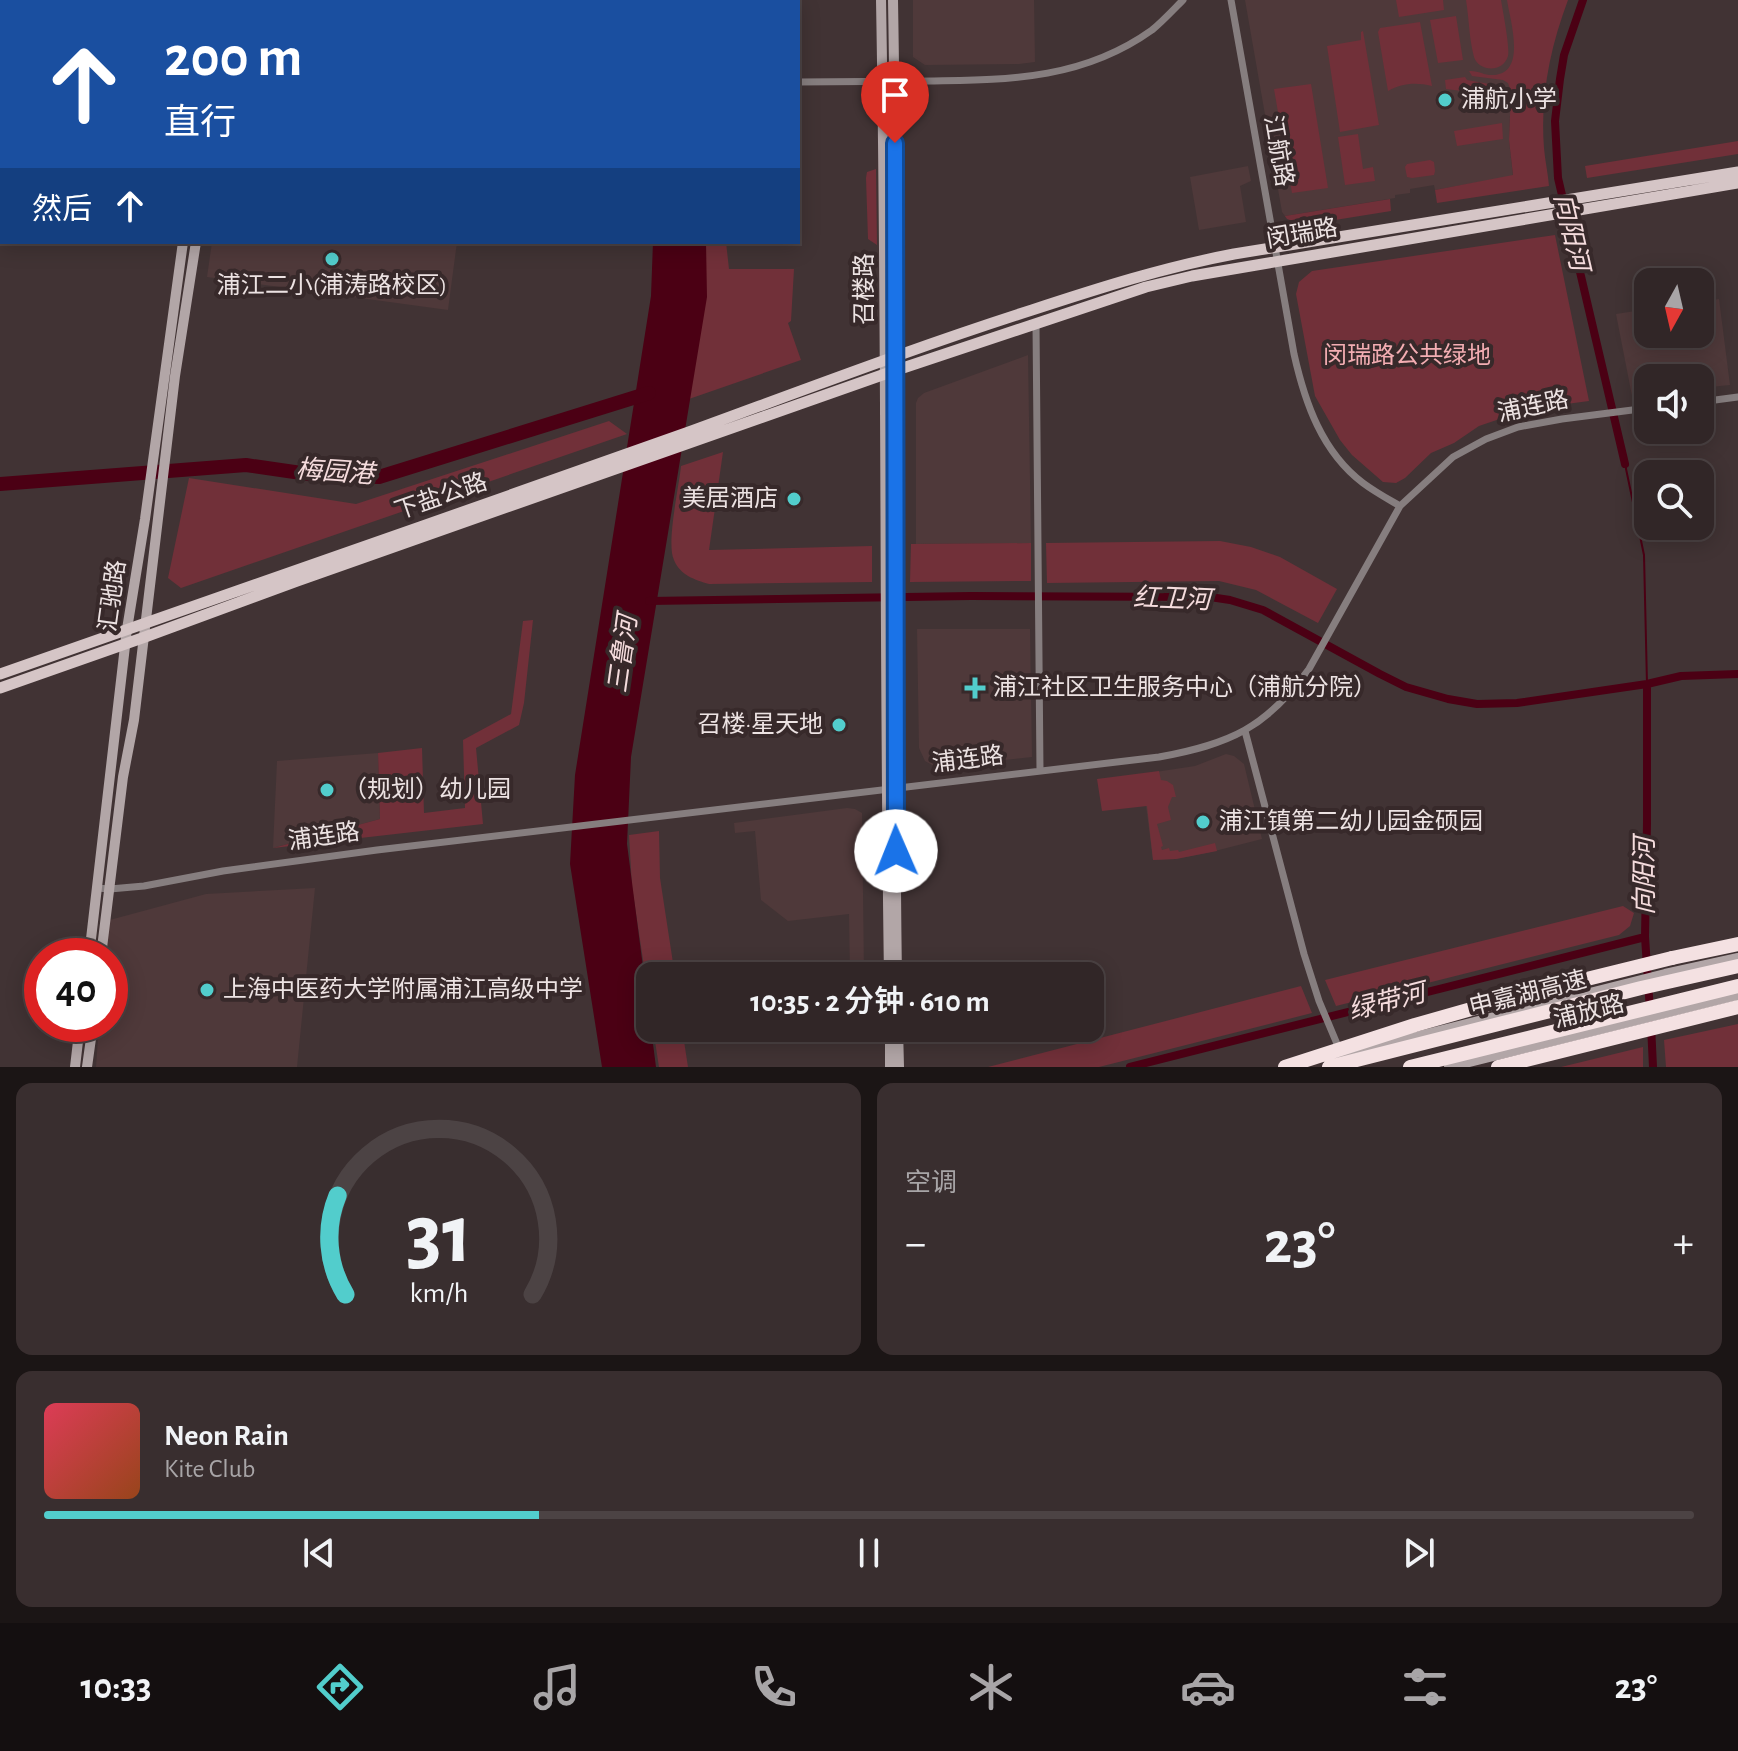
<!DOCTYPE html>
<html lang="zh">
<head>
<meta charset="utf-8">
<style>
  :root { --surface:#312627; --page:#392e2f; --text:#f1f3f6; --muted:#a8a5a7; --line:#4c4344; --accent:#52cdcc }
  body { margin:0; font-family:"Alegreya Sans","Noto Sans SC",sans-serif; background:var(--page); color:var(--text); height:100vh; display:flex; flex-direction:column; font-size:30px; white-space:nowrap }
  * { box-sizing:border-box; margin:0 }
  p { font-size:26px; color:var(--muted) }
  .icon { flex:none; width:44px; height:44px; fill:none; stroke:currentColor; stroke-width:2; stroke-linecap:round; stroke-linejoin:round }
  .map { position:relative; height:1067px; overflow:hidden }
  .panel { display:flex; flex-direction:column; gap:16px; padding:16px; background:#1b1515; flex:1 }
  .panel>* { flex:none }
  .guide { position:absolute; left:0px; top:0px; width:800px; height:244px; box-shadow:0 4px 20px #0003,0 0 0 2px var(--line); background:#1a4fa0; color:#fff; overflow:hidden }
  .needle { width:52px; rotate:188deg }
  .controls { position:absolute; left:1634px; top:268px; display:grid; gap:16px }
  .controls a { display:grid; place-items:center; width:80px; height:80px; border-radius:16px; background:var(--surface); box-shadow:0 4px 20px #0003,0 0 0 2px var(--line); font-size:40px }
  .speed { position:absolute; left:24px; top:938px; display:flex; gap:16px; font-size:40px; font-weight:700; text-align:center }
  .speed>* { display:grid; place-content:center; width:104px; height:104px; border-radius:50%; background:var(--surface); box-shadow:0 4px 20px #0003,0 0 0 2px var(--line); line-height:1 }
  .speed .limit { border:12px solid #d22; background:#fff; color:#111 }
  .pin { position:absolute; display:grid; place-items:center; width:68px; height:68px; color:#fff; margin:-82px -34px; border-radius:50% 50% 50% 0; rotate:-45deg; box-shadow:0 0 8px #0007 }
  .pin .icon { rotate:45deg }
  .me { position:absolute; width:88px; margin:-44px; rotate:359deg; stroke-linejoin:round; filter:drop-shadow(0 0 6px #0008) }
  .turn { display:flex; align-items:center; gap:28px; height:168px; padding:0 32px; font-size:36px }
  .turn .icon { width:104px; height:104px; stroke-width:2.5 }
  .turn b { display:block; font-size:56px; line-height:68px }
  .then { display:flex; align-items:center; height:76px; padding:0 32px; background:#0003; gap:16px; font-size:30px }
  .big { font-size:60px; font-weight:600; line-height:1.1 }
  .panel .card { flex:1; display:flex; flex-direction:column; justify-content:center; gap:12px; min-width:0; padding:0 28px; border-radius:16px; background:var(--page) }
  .panel .dial { align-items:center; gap:0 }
  .dial svg { height:208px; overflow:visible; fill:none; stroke:var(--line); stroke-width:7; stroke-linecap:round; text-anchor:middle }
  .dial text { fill:var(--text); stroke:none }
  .song { display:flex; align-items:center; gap:24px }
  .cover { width:96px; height:96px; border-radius:12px; background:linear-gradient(135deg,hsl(350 70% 55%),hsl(20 70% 35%)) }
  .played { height:8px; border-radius:4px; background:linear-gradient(90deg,var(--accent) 30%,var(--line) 30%) }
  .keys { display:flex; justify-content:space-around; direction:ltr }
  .heat { display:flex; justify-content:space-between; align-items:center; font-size:44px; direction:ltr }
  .panel .tiles { flex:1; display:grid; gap:16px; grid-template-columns:1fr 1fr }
  .card:last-child { grid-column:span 2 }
  .trip { position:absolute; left:636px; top:962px; width:468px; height:80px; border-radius:16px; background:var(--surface); box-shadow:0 4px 20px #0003,0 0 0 2px var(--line); font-weight:600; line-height:80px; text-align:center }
  .dock { display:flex; height:128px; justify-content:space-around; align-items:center; background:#140f10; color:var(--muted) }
  .dock .icon { width:56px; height:56px }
  .dock .selected { color:var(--accent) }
  .dock b { font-size:36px; color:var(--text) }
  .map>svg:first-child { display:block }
</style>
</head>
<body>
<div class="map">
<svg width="1738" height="1067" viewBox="0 0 1738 1067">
  <rect width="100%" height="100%" fill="#413334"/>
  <!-- built -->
  <path fill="#4f393a" d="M 913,0 L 1034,0 L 1035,62 L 1019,64 L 925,65 L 913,57 Z
    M 1245,0 L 1532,0 L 1511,91 L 1509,140 L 1513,176 L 1435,190 L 1434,185 L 1410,189 L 1410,193 L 1395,195 L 1395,198 L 1285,216 L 1282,212 Z
    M 1248,166 L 1251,181 L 1240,186 L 1246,222 L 1199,230 L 1190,177 Z
    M 212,242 L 457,242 L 448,310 L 207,277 Z
    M 1719,299 L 1730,385 L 1700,388 L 1700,378 L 1648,378 L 1648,394 L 1632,396 L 1616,314 L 1648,309 L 1648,334 L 1700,334 L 1700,302 Z
    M 1028,355 L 1031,543 L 916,544 L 916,403 L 918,398 L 924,393 Z
    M 917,629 L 1030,629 L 1032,757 L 945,767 L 936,767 L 925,761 L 919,748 Z
    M 378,753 L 380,819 L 273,848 L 277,761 Z
    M 1226,754 L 1234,756 L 1244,764 L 1262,839 L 1211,852 L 1176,859 L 1153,860 L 1142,774 L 1195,766 Z
    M 847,808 L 855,809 L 862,813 L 864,973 L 850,973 L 849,914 L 788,921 L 761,900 L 755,831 L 735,833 L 734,823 Z
    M 315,888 L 297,1067 L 96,1067 L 99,1024 L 110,1024 L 110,956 L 104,956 L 106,921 L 206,894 Z"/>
  <!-- green -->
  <path fill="#713039" d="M 1396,0 L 1443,0 L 1444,10 L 1399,17 Z
    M 1466,0 L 1501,0 C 1503,12 1510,47 1508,56 C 1503,73 1479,72 1474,57 C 1469,39 1469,18 1466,0 Z
    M 1507,0 L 1568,0 C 1550,48 1540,97 1544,148 C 1545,161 1548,173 1549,186 L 1437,203 L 1435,190 L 1513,175 L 1509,140 L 1511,91 L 1508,83 L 1503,80 L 1472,76 L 1469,71 C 1478,70 1485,76 1494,75 C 1527,73 1510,20 1507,0 Z
    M 1456,16 L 1463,60 L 1438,63 L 1430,20 Z
    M 1420,22 L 1432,86 C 1416,82 1402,83 1388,91 L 1378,32 L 1380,28 Z
    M 1363,31 L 1379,125 L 1340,132 L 1327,46 L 1361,40 L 1361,32 Z
    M 1465,77 L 1467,80 L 1495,85 L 1470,92 L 1446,89 L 1445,80 Z
    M 1311,84 L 1328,188 L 1292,193 L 1274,89 Z
    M 1502,123 L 1503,139 L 1457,146 L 1454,131 Z
    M 1358,134 L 1363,169 L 1373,167 L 1375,181 L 1345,185 L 1338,137 Z
    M 1738,141 L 1738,154 L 1587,178 L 1585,166 Z
    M 1430,160 L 1434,162 L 1435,171 L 1434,175 L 1412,178 L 1407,177 L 1405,167 L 1407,164 Z
    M 876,169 L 877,245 L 868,239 L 866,178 L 867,172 Z
    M 1390,199 L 1391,211 L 1304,225 L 1287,219 L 1282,212 L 1285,216 Z
    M 1555,235 L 1589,401 L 1529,409 L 1479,426 L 1454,443 L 1431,453 L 1405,478 L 1396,483 L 1383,482 L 1352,455 L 1340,440 L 1315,396 L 1296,294 L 1299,282 L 1312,271 Z
    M 681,242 L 726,242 L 729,269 L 794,269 L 791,321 L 788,323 L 801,360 L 689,399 Z
    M 609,421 L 627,434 L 181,588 L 168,578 L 189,478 L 356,504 Z
    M 723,452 L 709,550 L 872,546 L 872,582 L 709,584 C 695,580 680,575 674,560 C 666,544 679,487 681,466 Z
    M 1220,541 L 1251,547 L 1280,557 L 1337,589 L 1318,623 L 1256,590 L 1219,581 L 1047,583 L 1046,543 Z
    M 1031,543 L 1031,581 L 910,582 L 911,544 Z
    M 533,620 L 524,703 L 519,725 L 476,748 L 483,824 L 273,848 L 380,819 L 378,753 L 422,748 L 424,813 L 465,808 L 463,740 L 511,714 L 523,621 Z
    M 1159,771 L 1161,780 L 1167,781 L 1173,785 L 1176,797 L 1172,797 L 1168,807 L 1171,820 L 1157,824 L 1163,846 L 1161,847 L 1162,850 L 1169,848 L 1170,851 L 1178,850 L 1179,852 L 1215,843 L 1217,851 L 1176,859 L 1153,860 L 1147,806 L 1102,811 L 1097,779 Z
    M 659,831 L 660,878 L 675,976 L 650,976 L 650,1006 L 632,887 L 629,835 Z
    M 1623,906 L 1634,913 L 1630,926 L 1619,935 L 1336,1006 L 1325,980 Z
    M 1301,986 L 1312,1013 L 1099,1067 L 988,1067 Z
    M 1738,1024 L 1738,1067 L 1666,1067 L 1664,1040 Z
    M 653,1028 L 682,1028 L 688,1067 L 659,1067 Z
    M 1643,1047 L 1643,1067 L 1561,1067 Z"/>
  <!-- water -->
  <path fill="#4b0014" d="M 653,242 L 706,242 L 707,297 L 631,757 L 627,844 L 656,1067 L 602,1067 L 570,864 L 575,775 L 651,296 Z"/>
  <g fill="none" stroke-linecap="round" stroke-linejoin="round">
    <!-- stream -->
    <path stroke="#4b0014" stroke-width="2" d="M 1625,464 L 1644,555 L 1647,684"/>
    <!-- canal -->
    <path stroke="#4b0014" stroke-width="8" d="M 1583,0 L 1564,55 L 1560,79 L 1555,121 L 1558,178 L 1625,464
      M 649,601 L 971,596 L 1210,597 L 1230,600 L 1263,610 L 1380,674 L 1406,687 L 1448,699 L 1477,704 L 1517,703 L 1647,684 L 1681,676 L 1738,674
      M 1647,684 L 1647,823 L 1645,937 L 1650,1011
      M 1651,1025 L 1653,1067
      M 1130,1067 L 1645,937"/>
    <!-- river -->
    <path stroke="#4b0014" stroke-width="14" d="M 0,484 L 246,465 L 315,475 L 379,477 L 649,393"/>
    <!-- street -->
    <path stroke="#867e7f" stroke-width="7" d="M 1231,0 L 1294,354 C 1305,403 1322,452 1363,483 C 1375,492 1388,499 1400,506
      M 798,82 C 843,82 889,81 934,81 C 1013,80 1085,78 1152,30 C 1163,21 1173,10 1183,0
      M 1036,324 L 1040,771
      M 1700,402 L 1738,397
      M 1245,731 L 1304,954 L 1319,1001 L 1340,1051
      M 97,888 L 110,889 L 144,886 L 223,871 L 377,850 L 1159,757 C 1230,744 1266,728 1309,669 L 1400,506 L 1453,457 L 1486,439 L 1518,427 L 1562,419 L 1648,408"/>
    <!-- secondary -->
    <path stroke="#b2a6a7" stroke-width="10" d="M 881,0 C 887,325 884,651 889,976
      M 893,0 C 899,325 892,651 897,976
      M 216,2 L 216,0
      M 230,2 L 231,0
      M 89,956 L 127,629 L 145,519 L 183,242
      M 101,956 L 123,777 L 134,720 L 175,376 L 196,242
      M 890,1028 L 890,1067
      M 898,1028 L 899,1067
      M 1336,1057 L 1665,974 L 1738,958
      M 75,1067 L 80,1024
      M 87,1067 L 93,1024
      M 1449,1067 L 1738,995"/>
    <!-- primary -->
    <path stroke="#d5c5c6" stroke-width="11" d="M 0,674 C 228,593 458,515 686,433 C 801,391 916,347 1032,310 C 1099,288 1165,267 1234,254 L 1738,172
      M 0,688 L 145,637 L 297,581 L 885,374 L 1146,287 L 1192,276 L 1738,183"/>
    <!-- highway -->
    <path stroke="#f4e1e2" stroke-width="14" d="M 1672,958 L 1738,944
      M 1410,1067 L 1738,986
      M 1498,1067 L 1738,1007"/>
    <!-- highway-bridge -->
    <path stroke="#f4e1e2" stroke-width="14" d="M 1285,1067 L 1415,1025 L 1510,998 L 1672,958
      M 1329,1067 L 1641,988 L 1738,966"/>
  </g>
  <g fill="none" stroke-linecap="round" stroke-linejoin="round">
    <!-- route casing -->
    <g stroke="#114b97" stroke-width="20">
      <path id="route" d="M 895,143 L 896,851"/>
    </g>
    <!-- route -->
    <use href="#route" stroke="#1a73e8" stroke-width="14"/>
  </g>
  <!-- markers -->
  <g fill="#52cdcc" stroke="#37292a" stroke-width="3">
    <circle cx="1445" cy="100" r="8"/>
    <circle cx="332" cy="259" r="8"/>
    <circle cx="794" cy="499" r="8"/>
    <path d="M971 676h8v8h8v8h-8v8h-8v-8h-8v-8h8z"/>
    <circle cx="839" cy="725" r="8"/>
    <circle cx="327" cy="790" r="8"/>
    <circle cx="1203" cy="822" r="8"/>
    <circle cx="207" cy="990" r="8"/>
  </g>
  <g text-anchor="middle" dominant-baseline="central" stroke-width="8" stroke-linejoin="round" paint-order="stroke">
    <!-- poi labels -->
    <g font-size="24" fill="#ece2e2" stroke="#37292a" text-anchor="start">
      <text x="1461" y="100">浦航小学</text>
      <text x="332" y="286" text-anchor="middle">浦江二小(浦涛路校区)</text>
      <text x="778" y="499" text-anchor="end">美居酒店</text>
      <text x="993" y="688">浦江社区卫生服务中心（浦航分院）</text>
      <text x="823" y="725" text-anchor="end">召楼·星天地</text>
      <text x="343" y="790">（规划）幼儿园</text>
      <text x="1219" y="822">浦江镇第二幼儿园金硕园</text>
      <text x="223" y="990">上海中医药大学附属浦江高级中学</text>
    </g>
    <!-- street labels -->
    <g font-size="24" fill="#ece2e2" stroke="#37292a">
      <text transform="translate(1278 151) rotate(80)">江航路</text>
      <text transform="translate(1302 234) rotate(-10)">闵瑞路</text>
      <text transform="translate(865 289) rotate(-90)">召楼路</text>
      <text transform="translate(1533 407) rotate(-12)">浦连路</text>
      <text transform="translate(441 497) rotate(-19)">下盐公路</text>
      <text transform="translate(113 596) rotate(-82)">汇驰路</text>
      <text transform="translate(968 760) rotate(-7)">浦连路</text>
      <text transform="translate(324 837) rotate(-8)">浦连路</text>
      <text transform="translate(1528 994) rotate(-14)">申嘉湖高速</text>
      <text transform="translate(1589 1012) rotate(-14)">浦放路</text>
    </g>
    <!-- park labels -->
    <g font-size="24" fill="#f3adb2" stroke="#37292a">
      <text x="1407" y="356">闵瑞路公共绿地</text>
    </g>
    <!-- water labels -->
    <g font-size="26" font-style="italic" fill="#f5dcdd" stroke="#37292a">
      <text transform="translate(1571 232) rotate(77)">向阳河</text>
      <text transform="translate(335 472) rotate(4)">梅园港</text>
      <text transform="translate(1172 599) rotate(2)">红卫河</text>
      <text transform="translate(623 654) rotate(-82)">三鲁河</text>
      <text transform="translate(1645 876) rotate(-90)">向阳河</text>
      <text transform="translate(1387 1002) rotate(-14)">绿带河</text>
    </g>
  </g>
</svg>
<div class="controls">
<a><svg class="needle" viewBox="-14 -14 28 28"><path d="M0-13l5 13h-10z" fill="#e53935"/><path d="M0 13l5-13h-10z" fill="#a8a5a7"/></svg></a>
<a><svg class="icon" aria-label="sound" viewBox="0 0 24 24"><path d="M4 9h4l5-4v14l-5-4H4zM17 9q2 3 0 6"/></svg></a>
<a><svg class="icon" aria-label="search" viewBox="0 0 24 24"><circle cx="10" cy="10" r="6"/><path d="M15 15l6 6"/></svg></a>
</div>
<div class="speed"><div class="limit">40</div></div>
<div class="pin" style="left:895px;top:143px;background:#d93025"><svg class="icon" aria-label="arrive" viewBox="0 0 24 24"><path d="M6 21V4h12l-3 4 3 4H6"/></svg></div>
<svg class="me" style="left:896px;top:851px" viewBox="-20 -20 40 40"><circle r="19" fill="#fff"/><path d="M0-13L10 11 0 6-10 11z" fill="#1a73e8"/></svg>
<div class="trip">10:35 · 2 分钟 · 610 m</div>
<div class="guide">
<div class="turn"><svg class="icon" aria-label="ahead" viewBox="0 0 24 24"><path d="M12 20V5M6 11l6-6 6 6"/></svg><div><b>200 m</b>直行</div></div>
<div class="then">然后<svg class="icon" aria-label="ahead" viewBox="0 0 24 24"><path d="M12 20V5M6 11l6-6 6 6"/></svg></div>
</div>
</div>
<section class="panel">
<div class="tiles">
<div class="card dial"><svg viewBox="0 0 100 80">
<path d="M14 69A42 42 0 1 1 86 69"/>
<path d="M14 69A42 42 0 0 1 11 31" stroke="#52cdcc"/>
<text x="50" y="56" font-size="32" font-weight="700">31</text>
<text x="50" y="72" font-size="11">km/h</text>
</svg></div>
<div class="card"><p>空调</p>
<div class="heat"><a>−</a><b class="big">23°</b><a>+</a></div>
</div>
<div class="card">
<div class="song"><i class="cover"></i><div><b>Neon Rain</b><p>Kite Club</p></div></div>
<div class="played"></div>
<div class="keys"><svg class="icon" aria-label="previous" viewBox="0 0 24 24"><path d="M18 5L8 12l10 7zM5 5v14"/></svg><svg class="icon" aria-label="pause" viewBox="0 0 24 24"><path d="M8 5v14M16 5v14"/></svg><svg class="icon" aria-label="next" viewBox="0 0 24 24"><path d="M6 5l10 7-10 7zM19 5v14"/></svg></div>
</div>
</div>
</section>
<nav class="dock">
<b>10:33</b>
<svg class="icon selected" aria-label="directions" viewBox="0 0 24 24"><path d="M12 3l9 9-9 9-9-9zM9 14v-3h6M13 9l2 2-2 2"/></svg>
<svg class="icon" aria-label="music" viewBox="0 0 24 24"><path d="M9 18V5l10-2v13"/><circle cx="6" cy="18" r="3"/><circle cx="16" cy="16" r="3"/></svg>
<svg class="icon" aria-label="phone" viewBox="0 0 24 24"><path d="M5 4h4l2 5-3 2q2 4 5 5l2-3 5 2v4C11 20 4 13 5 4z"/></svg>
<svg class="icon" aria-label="climate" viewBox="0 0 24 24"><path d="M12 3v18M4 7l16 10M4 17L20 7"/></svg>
<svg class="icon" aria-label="car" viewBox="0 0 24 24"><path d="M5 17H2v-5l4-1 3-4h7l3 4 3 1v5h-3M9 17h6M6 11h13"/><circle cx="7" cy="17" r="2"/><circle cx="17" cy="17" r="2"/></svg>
<svg class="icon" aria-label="filters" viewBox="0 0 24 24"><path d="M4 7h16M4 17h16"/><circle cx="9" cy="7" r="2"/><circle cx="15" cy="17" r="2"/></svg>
<b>23°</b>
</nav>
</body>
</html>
